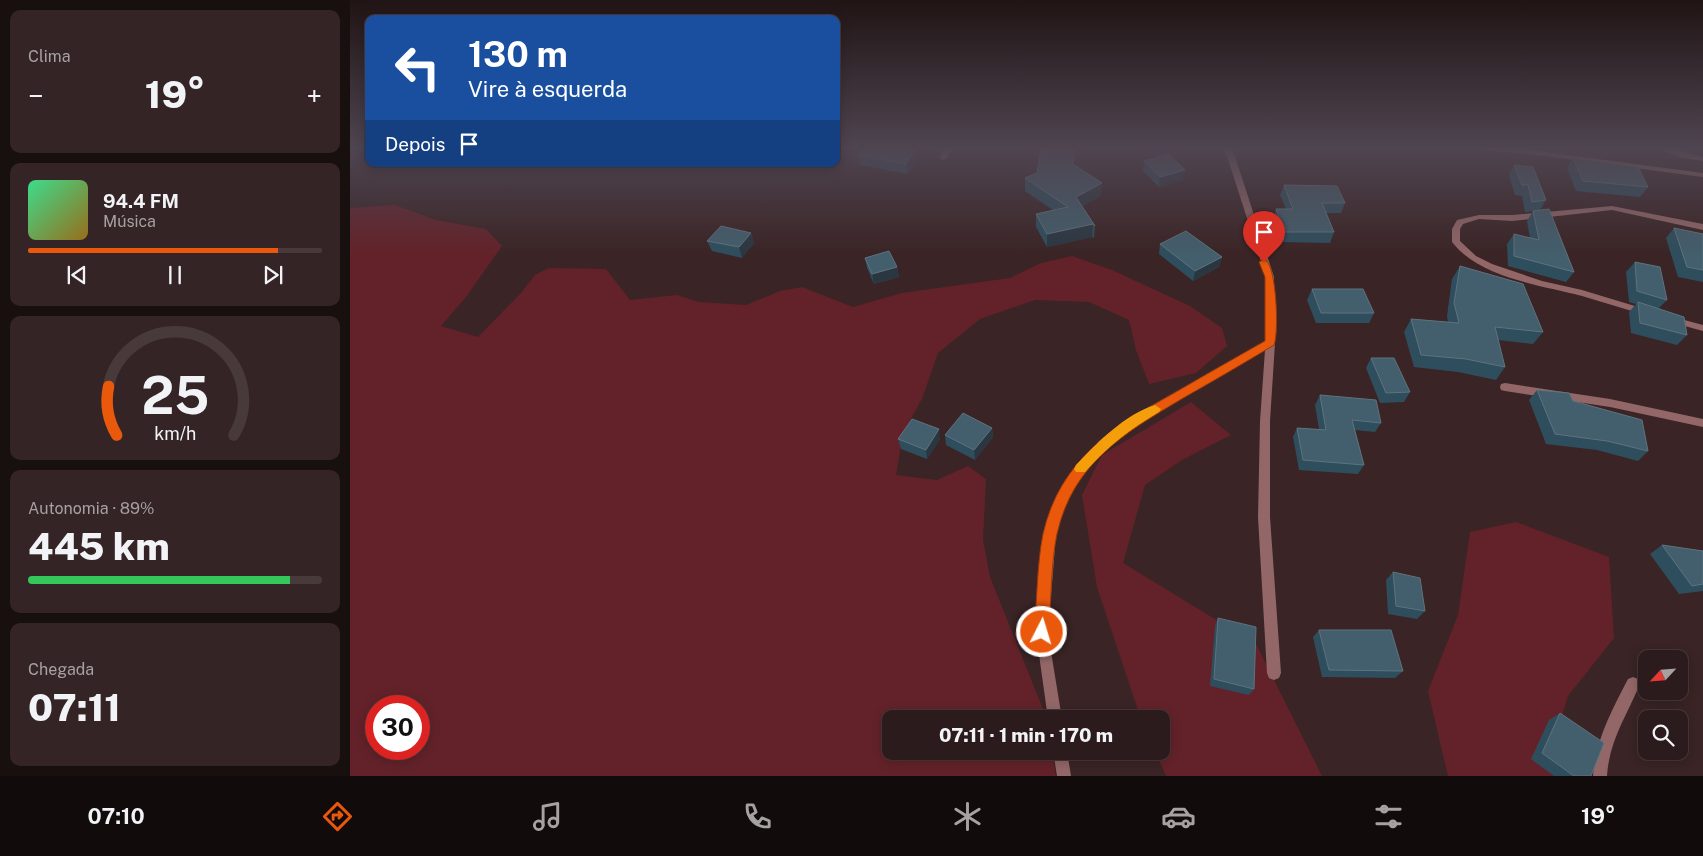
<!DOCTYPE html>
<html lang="pt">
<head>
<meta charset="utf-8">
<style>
  :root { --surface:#2c1b1c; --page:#342425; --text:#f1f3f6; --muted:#a6a1a3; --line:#48393b; --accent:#ea580c }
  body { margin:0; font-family:"Public Sans",sans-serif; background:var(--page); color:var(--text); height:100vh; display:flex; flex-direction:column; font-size:19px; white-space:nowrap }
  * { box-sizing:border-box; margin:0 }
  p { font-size:16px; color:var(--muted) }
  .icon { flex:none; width:28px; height:28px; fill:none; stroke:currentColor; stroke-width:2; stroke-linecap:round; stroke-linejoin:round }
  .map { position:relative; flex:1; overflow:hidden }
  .side { display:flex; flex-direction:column; gap:10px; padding:10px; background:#180f0f; width:350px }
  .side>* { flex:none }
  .guide { position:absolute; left:15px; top:15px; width:475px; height:152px; border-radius:10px; box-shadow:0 2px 12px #0003,0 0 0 1px var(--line); background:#1a4fa0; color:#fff; overflow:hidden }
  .needle { width:32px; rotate:244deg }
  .buttons { position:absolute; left:1288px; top:650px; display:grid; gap:10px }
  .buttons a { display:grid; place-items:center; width:50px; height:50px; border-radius:10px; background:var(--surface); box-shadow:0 2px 12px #0003,0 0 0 1px var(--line); font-size:25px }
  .speed { position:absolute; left:15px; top:695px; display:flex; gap:10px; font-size:25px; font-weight:700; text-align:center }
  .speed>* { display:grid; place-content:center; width:65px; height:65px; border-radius:50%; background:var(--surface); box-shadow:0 2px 12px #0003,0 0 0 1px var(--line); line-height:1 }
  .speed .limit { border:8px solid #d22; background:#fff; color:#111 }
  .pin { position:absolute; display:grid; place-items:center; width:42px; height:42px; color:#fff; margin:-51px -21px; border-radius:50% 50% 50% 0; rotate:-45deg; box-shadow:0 0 5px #0007 }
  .pin .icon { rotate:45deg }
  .me { position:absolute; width:55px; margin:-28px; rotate:5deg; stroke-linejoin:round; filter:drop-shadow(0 0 4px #0008) }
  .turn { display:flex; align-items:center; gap:18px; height:105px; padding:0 20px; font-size:22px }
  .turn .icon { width:65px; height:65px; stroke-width:2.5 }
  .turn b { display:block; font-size:35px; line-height:42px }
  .then { display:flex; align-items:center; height:48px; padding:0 20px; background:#0003; gap:10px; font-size:19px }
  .big { font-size:38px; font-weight:800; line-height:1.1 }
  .side .widget { flex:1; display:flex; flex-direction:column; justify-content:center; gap:8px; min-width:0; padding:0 18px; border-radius:10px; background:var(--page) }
  .side .dial { align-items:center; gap:0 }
  .dial svg { height:130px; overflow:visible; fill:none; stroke:var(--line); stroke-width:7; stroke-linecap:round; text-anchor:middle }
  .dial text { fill:var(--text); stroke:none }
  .song { display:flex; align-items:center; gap:15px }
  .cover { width:60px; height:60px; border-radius:8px; background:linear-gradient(135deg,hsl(150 70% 55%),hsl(40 70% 35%)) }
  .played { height:5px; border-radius:2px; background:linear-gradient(90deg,var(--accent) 85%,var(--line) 85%) }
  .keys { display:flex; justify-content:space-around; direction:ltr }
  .heat { display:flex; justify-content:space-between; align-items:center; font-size:28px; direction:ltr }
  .charge { height:8px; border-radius:4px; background:linear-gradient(90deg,#34c759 89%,var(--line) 0) }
  .trip { position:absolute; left:532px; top:710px; width:288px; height:50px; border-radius:10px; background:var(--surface); box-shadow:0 2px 12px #0003,0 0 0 1px var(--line); font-weight:800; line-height:50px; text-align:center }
  .dock { display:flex; height:80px; justify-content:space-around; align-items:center; background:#120b0b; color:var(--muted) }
  .dock .icon { width:35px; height:35px }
  .dock .on { color:var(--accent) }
  .dock b { font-size:22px; color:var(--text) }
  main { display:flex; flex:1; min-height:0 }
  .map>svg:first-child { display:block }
</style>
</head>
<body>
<main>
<section class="side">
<div class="widget"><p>Clima</p>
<div class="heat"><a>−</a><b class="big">19°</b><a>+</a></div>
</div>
<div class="widget">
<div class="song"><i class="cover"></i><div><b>94.4 FM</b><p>Música</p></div></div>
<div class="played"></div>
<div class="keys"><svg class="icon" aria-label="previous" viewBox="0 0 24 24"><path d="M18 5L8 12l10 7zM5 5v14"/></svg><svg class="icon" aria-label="pause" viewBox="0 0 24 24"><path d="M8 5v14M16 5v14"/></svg><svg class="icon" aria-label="next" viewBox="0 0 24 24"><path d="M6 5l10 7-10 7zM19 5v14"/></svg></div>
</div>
<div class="widget dial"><svg viewBox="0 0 100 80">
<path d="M14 69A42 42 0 1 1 86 69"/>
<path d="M14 69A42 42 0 0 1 9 39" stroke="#ea580c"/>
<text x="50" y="56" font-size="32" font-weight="700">25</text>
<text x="50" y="72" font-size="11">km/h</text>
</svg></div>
<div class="widget"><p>Autonomia · 89%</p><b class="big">445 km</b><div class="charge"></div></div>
<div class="widget"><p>Chegada</p><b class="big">07:11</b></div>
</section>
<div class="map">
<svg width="1353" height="776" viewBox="0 0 1353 776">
  <rect width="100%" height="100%" fill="#3a2425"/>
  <!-- green -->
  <path fill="#632229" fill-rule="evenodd" d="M 45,205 L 86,220 L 136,229 L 152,246 L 116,297 L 91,326 L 128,337 L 171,293 L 185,275 L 199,268 L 256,269 L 280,300 L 327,295 L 349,302 L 396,305 L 430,291 L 452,287 L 503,307 L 552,293 L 660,278 L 691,263 L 722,256 L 762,270 L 840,306 L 872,328 L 877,346 L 846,373 L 799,384 L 786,350 L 779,320 L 739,302 L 685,300 L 630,319 L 588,353 L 572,399 L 553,433 L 546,475 L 587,480 L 618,466 L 636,479 L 633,540 L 640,577 L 697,719 L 541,719 L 541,751 L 702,751 L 706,776 L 0,776 L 0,208 ZM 26,706 L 69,706 L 69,749 L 26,749 Z
    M 841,402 L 881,435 L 832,460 L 795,485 L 773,563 L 906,644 L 972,776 L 816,776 L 805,751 L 811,751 L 811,719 L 791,719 L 747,587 L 732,495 L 752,455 Z
    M 1166,522 L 1259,557 L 1264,638 L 1218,696 L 1202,749 L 1204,776 L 1098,776 L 1078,691 L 1108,615 L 1120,532 Z"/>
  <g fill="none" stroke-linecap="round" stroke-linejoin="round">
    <!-- minor -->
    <path fill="#936768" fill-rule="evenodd" d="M 595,147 L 602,147 L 597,158 L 593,160 L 589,158 Z
      M 874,147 L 882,147 L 924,277 L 925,343 L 920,421 L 920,517 L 931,673 L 929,678 L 924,680 L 919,678 L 917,673 L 908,517 L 910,421 L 915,350 L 784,426 L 757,447 L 731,476 L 717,499 L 706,535 L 698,633 L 712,719 L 698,719 L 686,633 L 694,535 L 708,494 L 723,470 L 749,441 L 776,420 L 915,341 L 916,277 Z
      M 1306,147 C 1320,146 1339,154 1353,157 L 1353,161 L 1329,157 Z
      M 1262,206 L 1353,224 L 1353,230 L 1262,210 L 1162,221 L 1129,219 L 1113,224 L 1110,229 L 1110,241 L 1126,256 L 1142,264 L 1192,281 L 1232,290 L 1298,310 L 1300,312 L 1298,314 L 1295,315 C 1274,309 1253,302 1232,296 C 1190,285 1130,278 1102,242 L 1102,229 L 1107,220 L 1129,215 L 1162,215 Z
      M 1323,317 L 1353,325 L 1353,331 L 1320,322 L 1318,320 L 1320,318 Z
      M 1155,383 L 1260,399 L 1353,419 L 1353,427 L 1260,407 L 1155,391 L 1151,390 L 1150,387 L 1151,384 Z
      M 1283,677 L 1288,679 L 1290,684 C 1277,715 1259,741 1257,776 L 1243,776 C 1245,741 1262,710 1278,679 Z
      M 703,751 L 717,751 L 721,776 L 707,776 Z"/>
    <!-- tertiary -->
    <path fill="#936768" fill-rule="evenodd" d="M 1116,147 L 1142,147 L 1180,150 L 1353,173 L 1353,177 L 1180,154 L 1120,149 Z"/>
  </g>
  <!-- wall -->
  <path fill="#2e4e5d" d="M 691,147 L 726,147 L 723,165 L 751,196 L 732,206 L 745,226 L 744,238 L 742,237 L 697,247 L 686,227 L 686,214 L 703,210 L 675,191 L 675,178 L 687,173 Z
    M 508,155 L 569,155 L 558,174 L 510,165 Z
    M 1223,158 L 1298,187 L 1290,197 L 1226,191 L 1217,168 Z
    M 794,161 L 833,180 L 809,187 L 793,171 Z
    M 1164,165 L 1196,200 L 1190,210 L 1224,272 L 1216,282 L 1158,266 L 1157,244 L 1164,234 L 1180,238 L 1177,221 L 1183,211 L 1175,212 L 1172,196 L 1165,195 L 1159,175 Z
    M 934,185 L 995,203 L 991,213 L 976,213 L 984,232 L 980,243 L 931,242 L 923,220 L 926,209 L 936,209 L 930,195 Z
    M 1324,228 L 1353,234 L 1353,282 L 1328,277 L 1316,238 Z
    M 401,233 L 404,243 L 392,258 L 362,251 L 357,241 Z
    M 810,244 L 872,257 L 869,267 L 843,281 L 809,254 Z
    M 515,258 L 547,267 L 549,277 L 524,284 L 517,268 Z
    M 1285,262 L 1317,300 L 1309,308 L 1337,335 L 1327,345 L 1281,333 L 1279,312 L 1286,304 L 1279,302 L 1276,272 Z
    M 1110,266 L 1193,332 L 1183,344 L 1148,340 L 1155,367 L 1146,380 L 1108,372 L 1064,367 L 1054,332 L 1061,319 L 1098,322 L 1097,316 L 1102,279 Z
    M 962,289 L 1024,313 L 1019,323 L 966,323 L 957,300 Z
    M 1021,358 L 1060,392 L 1054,402 L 1030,403 L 1016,368 Z
    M 1187,390 L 1223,401 L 1298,451 L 1288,461 L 1247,450 L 1196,444 L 1179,400 Z
    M 970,395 L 1031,423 L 1025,432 L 1005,430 L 1014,465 L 1008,474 L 949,470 L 943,437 L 947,428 L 969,429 L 965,405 Z
    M 642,428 L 643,437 L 625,460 L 596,445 L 595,435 Z
    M 548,439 L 590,439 L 577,459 L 551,449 Z
    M 1312,545 L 1353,551 L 1353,591 L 1329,594 L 1300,554 Z
    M 1043,572 L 1075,611 L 1067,619 L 1038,614 L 1036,580 Z
    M 868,618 L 904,689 L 899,695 L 860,686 L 865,626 Z
    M 969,630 L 1053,671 L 1045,678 L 972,677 L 963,637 Z
    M 1210,713 L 1241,776 L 1204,776 L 1181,759 L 1199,720 Z"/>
  <!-- shaded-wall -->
  <path fill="#2a3741" d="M 567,147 L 569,155 L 558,174 L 556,164 Z
    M 725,147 L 726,147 L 722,177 L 723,164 Z
    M 835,170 L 833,180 L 809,187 L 810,177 Z
    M 752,183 L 751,196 L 726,209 L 726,197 Z
    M 743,224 L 742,237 L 697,247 L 697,234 Z
    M 401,233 L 404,243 L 392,258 L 389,247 Z
    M 872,257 L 869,267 L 843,281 L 845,271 Z
    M 547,267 L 549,277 L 524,284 L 522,274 Z
    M 642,428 L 643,437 L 625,460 L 624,450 Z
    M 589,429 L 590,439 L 577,459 L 576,450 Z"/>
  <!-- building -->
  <path fill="#435e6c" stroke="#5f737e" d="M 514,147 L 567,147 L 556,164 L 508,155 Z
    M 691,147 L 725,147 L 723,164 L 752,183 L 726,197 L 745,226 L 743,224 L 697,234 L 686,214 L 718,207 L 675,178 L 687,173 Z
    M 819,154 L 835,170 L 810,177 L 794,161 Z
    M 1223,158 L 1288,167 L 1298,187 L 1233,181 Z
    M 1164,165 L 1183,167 L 1196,200 L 1182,202 L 1178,185 L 1172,185 Z
    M 934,185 L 987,186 L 995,203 L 972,203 L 984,232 L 934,232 L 926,209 L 943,209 Z
    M 1199,209 L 1224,272 L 1164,256 L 1164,234 L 1189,240 L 1183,211 Z
    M 371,226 L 401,233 L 389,247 L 357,241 Z
    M 1324,228 L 1353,234 L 1353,270 L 1337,267 Z
    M 836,231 L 872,257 L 845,271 L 810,244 Z
    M 539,251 L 547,267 L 522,274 L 515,258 Z
    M 1285,262 L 1310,267 L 1317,300 L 1287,291 Z
    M 1110,266 L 1173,284 L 1193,332 L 1145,327 L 1155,367 L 1116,359 L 1071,355 L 1061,319 L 1109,323 L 1104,303 Z
    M 962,289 L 1013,289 L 1024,313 L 971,313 Z
    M 1288,302 L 1334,317 L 1337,335 L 1290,323 Z
    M 1021,358 L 1044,358 L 1060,392 L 1036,393 Z
    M 1187,390 L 1219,393 L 1223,401 L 1292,420 L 1298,451 L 1257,441 L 1205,434 Z
    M 970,395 L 1026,400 L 1031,423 L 1002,420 L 1014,465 L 953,460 L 947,428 L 976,430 Z
    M 613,413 L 642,428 L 624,450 L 595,435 Z
    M 562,419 L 589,429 L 576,450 L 548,439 Z
    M 1312,545 L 1353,551 L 1353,584 L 1342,586 Z
    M 1043,572 L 1070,578 L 1075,611 L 1046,606 Z
    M 868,618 L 906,627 L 904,689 L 864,679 Z
    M 969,630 L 1041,630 L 1053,671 L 979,670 Z
    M 1210,713 L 1254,743 L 1241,776 L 1224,776 L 1192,753 Z"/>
  <!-- sky -->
  <linearGradient id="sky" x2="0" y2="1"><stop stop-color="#201414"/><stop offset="0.58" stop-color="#4f4551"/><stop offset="1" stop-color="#4f4551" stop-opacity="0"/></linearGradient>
  <rect width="1353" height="255" fill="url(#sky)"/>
  <!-- route -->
  <path fill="#ea580c" stroke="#983908" d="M 914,259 C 927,263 929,334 924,345 C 894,363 865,380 835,397 C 776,432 723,462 707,534 C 701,561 701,603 699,632 L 697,638 L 692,640 L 687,638 L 684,632 C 687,602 687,563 693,534 C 710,459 764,427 826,392 C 855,375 885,358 915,341 L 915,277 L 909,262 Z"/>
  <!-- slow -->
  <path fill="#f59e0b" d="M 805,405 L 811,409 L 809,412 C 780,429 757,447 735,472 L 726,472 L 724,469 L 726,465 C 748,442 774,415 805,405 Z"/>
</svg>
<div class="buttons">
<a><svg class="needle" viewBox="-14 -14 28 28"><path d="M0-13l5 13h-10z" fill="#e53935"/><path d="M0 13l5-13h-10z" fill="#a6a1a3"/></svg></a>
<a><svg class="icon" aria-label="search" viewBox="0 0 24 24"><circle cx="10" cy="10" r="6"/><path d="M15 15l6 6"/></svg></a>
</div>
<div class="speed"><div class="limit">30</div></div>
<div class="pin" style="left:914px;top:262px;background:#d93025"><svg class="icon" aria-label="arrive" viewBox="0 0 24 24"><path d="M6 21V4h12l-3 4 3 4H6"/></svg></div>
<svg class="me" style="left:692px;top:632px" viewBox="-20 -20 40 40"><circle r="17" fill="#ea580c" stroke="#fff" stroke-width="3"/><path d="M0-11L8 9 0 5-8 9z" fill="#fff"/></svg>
<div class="trip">07:11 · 1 min · 170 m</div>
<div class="guide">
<div class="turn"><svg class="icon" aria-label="left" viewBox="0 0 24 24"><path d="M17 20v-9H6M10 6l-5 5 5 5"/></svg><div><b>130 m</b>Vire à esquerda</div></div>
<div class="then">Depois<svg class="icon" aria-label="arrive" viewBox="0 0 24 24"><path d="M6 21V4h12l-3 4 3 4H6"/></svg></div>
</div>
</div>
</main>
<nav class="dock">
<b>07:10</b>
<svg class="icon on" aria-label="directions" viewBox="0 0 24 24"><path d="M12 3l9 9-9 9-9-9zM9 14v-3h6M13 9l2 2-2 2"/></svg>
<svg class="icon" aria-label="music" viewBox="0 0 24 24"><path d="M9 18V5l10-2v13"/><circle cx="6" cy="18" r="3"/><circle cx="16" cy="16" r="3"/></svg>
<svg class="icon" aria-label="phone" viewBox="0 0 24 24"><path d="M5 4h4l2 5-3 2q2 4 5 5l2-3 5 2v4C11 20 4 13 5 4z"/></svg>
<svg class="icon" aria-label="climate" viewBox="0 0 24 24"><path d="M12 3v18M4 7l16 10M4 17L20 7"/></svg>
<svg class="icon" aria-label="car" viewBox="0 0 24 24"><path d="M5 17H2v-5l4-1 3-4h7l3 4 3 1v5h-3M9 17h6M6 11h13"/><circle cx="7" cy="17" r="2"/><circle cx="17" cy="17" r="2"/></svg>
<svg class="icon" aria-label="filters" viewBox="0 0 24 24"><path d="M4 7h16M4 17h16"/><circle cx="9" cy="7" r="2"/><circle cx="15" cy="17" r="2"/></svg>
<b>19°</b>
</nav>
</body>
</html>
